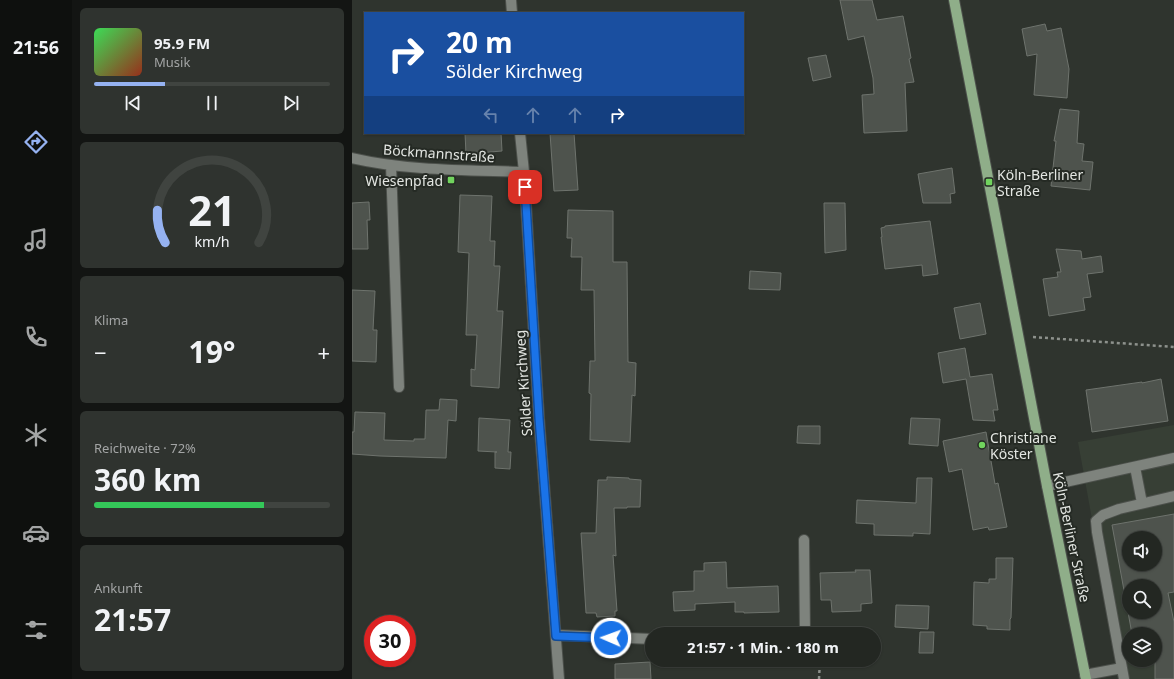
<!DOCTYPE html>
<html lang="de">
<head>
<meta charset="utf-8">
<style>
  :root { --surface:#232722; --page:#2f332f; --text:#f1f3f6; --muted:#a3a5a5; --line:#404440; --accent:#95b2f1 }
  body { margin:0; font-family:"Noto Sans",sans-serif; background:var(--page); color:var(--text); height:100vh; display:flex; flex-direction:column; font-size:15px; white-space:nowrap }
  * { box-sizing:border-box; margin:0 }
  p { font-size:13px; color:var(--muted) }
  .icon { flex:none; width:22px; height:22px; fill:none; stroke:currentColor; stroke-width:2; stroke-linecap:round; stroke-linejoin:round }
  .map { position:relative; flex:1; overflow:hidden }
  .panel { display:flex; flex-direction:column; gap:8px; padding:8px; background:#131513; width:280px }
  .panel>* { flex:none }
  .hud { position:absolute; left:12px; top:12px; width:380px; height:122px; border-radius:0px; box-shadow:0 1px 3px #0004,0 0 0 1px var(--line); background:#1a4fa0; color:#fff; overflow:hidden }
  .buttons { position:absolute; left:770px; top:531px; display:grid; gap:8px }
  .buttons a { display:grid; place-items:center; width:40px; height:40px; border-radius:50%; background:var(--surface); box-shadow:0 1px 3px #0004,0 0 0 1px var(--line); font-size:20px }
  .speed { position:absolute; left:12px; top:615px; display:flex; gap:8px; font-size:20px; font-weight:700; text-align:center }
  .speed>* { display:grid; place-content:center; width:52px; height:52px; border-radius:50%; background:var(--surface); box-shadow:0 1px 3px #0004,0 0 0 1px var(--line); line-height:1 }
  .speed .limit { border:6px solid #d22; background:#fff; color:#111 }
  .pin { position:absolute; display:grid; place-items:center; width:34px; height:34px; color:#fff; margin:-17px; border-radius:8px; box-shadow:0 2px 6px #0006 }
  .me { position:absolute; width:44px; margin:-22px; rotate:272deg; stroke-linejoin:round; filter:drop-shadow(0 0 3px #0008) }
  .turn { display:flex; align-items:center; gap:14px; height:84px; padding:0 16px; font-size:18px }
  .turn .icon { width:52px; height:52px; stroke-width:2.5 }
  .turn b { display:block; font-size:28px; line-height:34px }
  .lanes { display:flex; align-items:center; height:38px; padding:0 16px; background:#0003; justify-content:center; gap:20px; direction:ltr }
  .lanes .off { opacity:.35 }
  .big { font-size:30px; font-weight:700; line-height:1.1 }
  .panel .widget { flex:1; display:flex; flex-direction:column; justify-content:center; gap:6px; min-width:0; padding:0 14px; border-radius:6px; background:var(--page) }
  .panel .dial { align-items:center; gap:0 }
  .dial svg { height:104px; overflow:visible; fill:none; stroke:var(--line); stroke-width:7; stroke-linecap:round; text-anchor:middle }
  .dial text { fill:var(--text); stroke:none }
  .song { display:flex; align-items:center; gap:12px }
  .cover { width:48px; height:48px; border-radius:6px; background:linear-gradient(135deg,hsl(130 70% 55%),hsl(10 70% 35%)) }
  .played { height:4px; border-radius:2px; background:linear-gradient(90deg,var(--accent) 30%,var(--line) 30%) }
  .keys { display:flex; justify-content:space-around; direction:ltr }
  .heat { display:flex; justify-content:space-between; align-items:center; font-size:22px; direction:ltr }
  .charge { height:6px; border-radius:3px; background:linear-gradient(90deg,#34c759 72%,var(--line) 0) }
  .trip { position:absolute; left:293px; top:627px; width:236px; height:40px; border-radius:20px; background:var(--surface); box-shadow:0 1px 3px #0004,0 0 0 1px var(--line); font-weight:700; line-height:40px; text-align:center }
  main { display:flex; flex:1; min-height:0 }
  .menu { display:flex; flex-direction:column; width:72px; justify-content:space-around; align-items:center; background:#0e100e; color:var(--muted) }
  .menu .icon { width:28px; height:28px }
  .menu .on { color:var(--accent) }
  .menu b { font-size:18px; color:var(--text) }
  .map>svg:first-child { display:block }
</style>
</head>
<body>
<main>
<nav class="menu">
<b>21:56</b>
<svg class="icon on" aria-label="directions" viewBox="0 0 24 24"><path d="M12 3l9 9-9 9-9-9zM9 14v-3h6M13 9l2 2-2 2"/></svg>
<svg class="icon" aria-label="music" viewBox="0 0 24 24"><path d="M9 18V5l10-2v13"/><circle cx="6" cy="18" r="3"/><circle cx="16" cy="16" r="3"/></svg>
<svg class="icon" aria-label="phone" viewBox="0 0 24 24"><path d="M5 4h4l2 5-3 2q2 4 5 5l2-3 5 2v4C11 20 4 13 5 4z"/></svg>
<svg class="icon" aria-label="climate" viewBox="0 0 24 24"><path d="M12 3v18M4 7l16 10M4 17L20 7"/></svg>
<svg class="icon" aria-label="car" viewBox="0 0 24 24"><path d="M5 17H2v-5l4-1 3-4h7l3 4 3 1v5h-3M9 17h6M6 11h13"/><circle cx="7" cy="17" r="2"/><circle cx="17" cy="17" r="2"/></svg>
<svg class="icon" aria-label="filters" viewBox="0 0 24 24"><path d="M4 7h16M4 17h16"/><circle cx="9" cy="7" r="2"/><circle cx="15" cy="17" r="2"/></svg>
</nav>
<section class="panel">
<div class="widget">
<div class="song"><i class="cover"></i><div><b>95.9 FM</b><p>Musik</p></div></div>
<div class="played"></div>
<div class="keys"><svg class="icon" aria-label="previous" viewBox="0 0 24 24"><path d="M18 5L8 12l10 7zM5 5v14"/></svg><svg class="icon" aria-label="pause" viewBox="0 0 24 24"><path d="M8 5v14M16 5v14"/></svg><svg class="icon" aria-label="next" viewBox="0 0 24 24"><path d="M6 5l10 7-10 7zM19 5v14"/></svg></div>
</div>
<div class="widget dial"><svg viewBox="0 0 100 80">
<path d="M14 69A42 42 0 1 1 86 69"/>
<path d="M14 69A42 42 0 0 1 8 44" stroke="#95b2f1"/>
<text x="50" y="56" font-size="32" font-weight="700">21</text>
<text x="50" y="72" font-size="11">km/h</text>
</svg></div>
<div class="widget"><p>Klima</p>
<div class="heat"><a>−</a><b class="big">19°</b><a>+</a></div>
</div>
<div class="widget"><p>Reichweite · 72%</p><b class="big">360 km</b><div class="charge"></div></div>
<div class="widget"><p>Ankunft</p><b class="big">21:57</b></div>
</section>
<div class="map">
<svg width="822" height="679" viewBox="0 0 822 679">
  <rect width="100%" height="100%" fill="#2f342e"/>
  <!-- built -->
  <path fill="#373f35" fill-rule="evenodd" d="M 822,425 L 822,679 L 769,679 L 726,442 ZM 777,538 L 803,538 L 803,564 L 777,564 ZM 777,586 L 803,586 L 803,612 L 777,612 ZM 777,634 L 803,634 L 803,660 L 777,660 Z"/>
  <!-- building -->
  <path fill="#4e534d" stroke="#6e736d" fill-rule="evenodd" d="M 488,0 L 520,0 L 525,20 L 551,16 L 559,58 L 557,59 L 562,82 L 553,83 L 555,131 L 512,133 L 510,95 L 522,94 L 521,78 L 512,36 L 496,40 Z
    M 693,24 L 695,31 L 709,28 L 717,69 L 715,98 L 682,95 L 685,54 L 675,56 L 670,29 Z
    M 474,55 L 479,77 L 461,81 L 456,58 Z
    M 708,109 L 727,111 L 725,143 L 732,144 L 730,161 L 741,162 L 738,190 L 699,186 L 704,141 L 702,141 Z
    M 113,133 L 149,133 L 150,151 L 114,154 Z
    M 198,133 L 222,133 L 226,190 L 202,191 Z
    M 600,168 L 603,193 L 598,194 L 599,203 L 571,203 L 566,174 Z
    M 108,195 L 140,196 L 138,241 L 143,241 L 142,266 L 148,266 L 145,311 L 151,311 L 147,388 L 119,386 L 119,369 L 123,370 L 125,335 L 114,335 L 117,253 L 106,252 Z
    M 17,202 L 18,220 L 15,220 L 16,249 L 0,249 L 0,203 Z
    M 472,203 L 493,203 L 494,250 L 473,253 Z
    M 216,210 L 261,211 L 261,262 L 275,262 L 276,362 L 284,363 L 283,396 L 280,395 L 278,442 L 238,440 L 239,394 L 237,393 L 238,361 L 243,361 L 242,290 L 229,290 L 230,257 L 219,257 L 220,238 L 215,238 Z
    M 578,221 L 586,274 L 571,276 L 570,265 L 533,269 L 529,237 L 530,237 L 529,228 L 533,227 L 533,226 Z
    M 704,249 L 729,251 L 730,259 L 749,256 L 751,272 L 735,274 L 739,297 L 731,298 L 733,310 L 697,316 L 691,279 L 706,277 L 705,272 L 709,272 Z
    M 398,271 L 429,273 L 428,290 L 397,289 Z
    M 0,290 L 23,291 L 21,330 L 25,330 L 24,362 L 0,361 Z
    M 628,303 L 634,334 L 608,339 L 602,308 Z
    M 613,348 L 618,377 L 640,374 L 646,410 L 641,410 L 643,421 L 621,420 L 614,379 L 591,383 L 586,353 Z
    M 809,379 L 816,421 L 740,432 L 734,390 L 790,382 L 790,383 Z
    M 88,399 L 105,400 L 104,421 L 96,420 L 94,458 L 28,456 L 0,454 L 0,432 L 2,432 L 3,412 L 33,413 L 32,440 L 62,441 L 62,439 L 73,439 L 74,410 L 87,410 Z
    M 127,418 L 158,420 L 156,452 L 159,452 L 158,469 L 143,468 L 143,452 L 145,452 L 126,451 Z
    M 559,418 L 588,419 L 586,446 L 557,444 Z
    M 446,426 L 468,426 L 468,444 L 445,443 Z
    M 634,432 L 643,484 L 646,483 L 655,527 L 637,530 L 636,527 L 621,530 L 610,469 L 597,472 L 591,441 Z
    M 255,477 L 277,478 L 277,479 L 289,480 L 288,507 L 275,507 L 275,508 L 262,508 L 264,556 L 261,555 L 265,611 L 263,611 L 263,616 L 245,617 L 244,613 L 234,613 L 229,533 L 244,533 L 246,480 L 255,480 Z
    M 565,478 L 580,478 L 578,534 L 561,533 L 561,536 L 522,535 L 522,524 L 504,523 L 505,500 L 564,503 Z
    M 822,514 L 822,592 L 816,593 L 822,622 L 822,679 L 803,679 L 803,634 L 780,634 L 760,525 ZM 777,538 L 803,538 L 803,564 L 777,564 ZM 777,586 L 803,586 L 803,612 L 777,612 Z
    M 644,558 L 661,558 L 659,618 L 658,619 L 658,630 L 635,629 L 635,626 L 621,625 L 622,582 L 637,583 L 637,579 L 644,579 Z
    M 374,562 L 375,588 L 426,586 L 427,612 L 392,613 L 392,612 L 383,612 L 383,602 L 343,604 L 343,610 L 322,611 L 321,592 L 342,591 L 342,571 L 352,571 L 352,563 Z
    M 503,570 L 518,570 L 520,603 L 509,604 L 509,611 L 480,612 L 479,600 L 469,600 L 468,573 L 504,572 Z
    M 544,605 L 577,606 L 576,629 L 543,627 Z
    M 568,632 L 582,632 L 581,653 L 567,653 Z
    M 298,662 L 299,679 L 263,679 L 263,664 Z"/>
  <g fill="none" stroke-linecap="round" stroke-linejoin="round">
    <!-- minor casing -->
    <g stroke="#4c504b" stroke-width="12">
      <path id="minor" d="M 159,0 L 160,13
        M 168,133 L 172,172 L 187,418 L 207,679
        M 0,158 C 56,171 115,170 172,172
        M 39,165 L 47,387
        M 783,467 L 790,503
        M 695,486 L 822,458
        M 452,540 L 453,634
        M 204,635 L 300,639
        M 733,675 L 770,668
        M 772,679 L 745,532 L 744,521 L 751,515 L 767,509 L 822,496"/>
    </g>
    <!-- major casing -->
    <g stroke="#4c504b" stroke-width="12">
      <path id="major" d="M 602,0 L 695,486 L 734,679"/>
    </g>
    <!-- path -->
    <path stroke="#8d918c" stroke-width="2.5" stroke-dasharray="3 3" stroke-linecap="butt" d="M 681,337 L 822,347
      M 467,679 L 468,660"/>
    <!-- minor -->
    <use href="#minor" stroke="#7e837d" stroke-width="10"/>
    <!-- major -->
    <use href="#major" stroke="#8fae89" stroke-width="10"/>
  </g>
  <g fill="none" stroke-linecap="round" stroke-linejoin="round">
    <!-- route casing -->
    <g stroke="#114b97" stroke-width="10">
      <path id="route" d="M 173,187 L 187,418 L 204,636 L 259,638"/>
    </g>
    <!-- route -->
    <use href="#route" stroke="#1a73e8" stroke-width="7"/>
  </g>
  <!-- markers -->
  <g fill="#71d35e" stroke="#252a24" stroke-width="1.5">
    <rect x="95" y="176" width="8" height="8" rx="2"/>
    <rect x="633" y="178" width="8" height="8" rx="2"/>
    <circle cx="630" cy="445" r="4"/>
  </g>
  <g text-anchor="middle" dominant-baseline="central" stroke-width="4" stroke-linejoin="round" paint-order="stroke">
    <!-- street labels -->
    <g font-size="14" fill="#e3e6e2" stroke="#252a24">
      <text transform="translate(87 153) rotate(4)">Böckmannstraße</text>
      <text transform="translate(171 383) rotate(-94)">Sölder Kirchweg</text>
      <text transform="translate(720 537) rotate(78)">Köln-Berliner Straße</text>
    </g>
    <!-- poi labels -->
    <g font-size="14" fill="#e3e6e2" stroke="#252a24" text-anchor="start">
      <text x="645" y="174">Köln-Berliner<tspan x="645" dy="16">Straße</tspan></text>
      <text x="91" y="180" text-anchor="end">Wiesenpfad</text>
      <text x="638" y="437">Christiane<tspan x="638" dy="16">Köster</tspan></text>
    </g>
  </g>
</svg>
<div class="buttons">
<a><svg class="icon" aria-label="sound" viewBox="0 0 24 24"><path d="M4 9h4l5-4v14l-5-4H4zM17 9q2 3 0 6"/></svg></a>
<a><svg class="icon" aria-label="search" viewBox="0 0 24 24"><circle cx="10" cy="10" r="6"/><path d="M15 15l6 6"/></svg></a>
<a><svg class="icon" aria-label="layers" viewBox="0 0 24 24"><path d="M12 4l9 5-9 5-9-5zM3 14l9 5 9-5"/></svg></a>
</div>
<div class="speed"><div class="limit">30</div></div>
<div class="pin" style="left:173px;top:187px;background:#d93025"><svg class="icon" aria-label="arrive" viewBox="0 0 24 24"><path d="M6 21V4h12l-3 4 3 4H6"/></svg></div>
<svg class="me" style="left:259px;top:638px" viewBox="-20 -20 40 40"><circle r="17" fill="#1a73e8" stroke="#fff" stroke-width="3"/><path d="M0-11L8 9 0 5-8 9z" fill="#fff"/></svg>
<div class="trip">21:57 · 1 Min. · 180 m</div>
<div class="hud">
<div class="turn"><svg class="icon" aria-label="right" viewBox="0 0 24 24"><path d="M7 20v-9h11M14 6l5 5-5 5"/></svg><div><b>20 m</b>Sölder Kirchweg</div></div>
<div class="lanes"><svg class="icon off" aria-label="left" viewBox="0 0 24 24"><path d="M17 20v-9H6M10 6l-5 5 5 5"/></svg><svg class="icon off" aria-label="ahead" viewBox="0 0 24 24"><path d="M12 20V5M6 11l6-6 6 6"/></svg><svg class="icon off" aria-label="ahead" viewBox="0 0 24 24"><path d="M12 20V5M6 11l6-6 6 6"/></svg><svg class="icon" aria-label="right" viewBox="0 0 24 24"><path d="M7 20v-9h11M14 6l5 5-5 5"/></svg></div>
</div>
</div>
</main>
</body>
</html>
